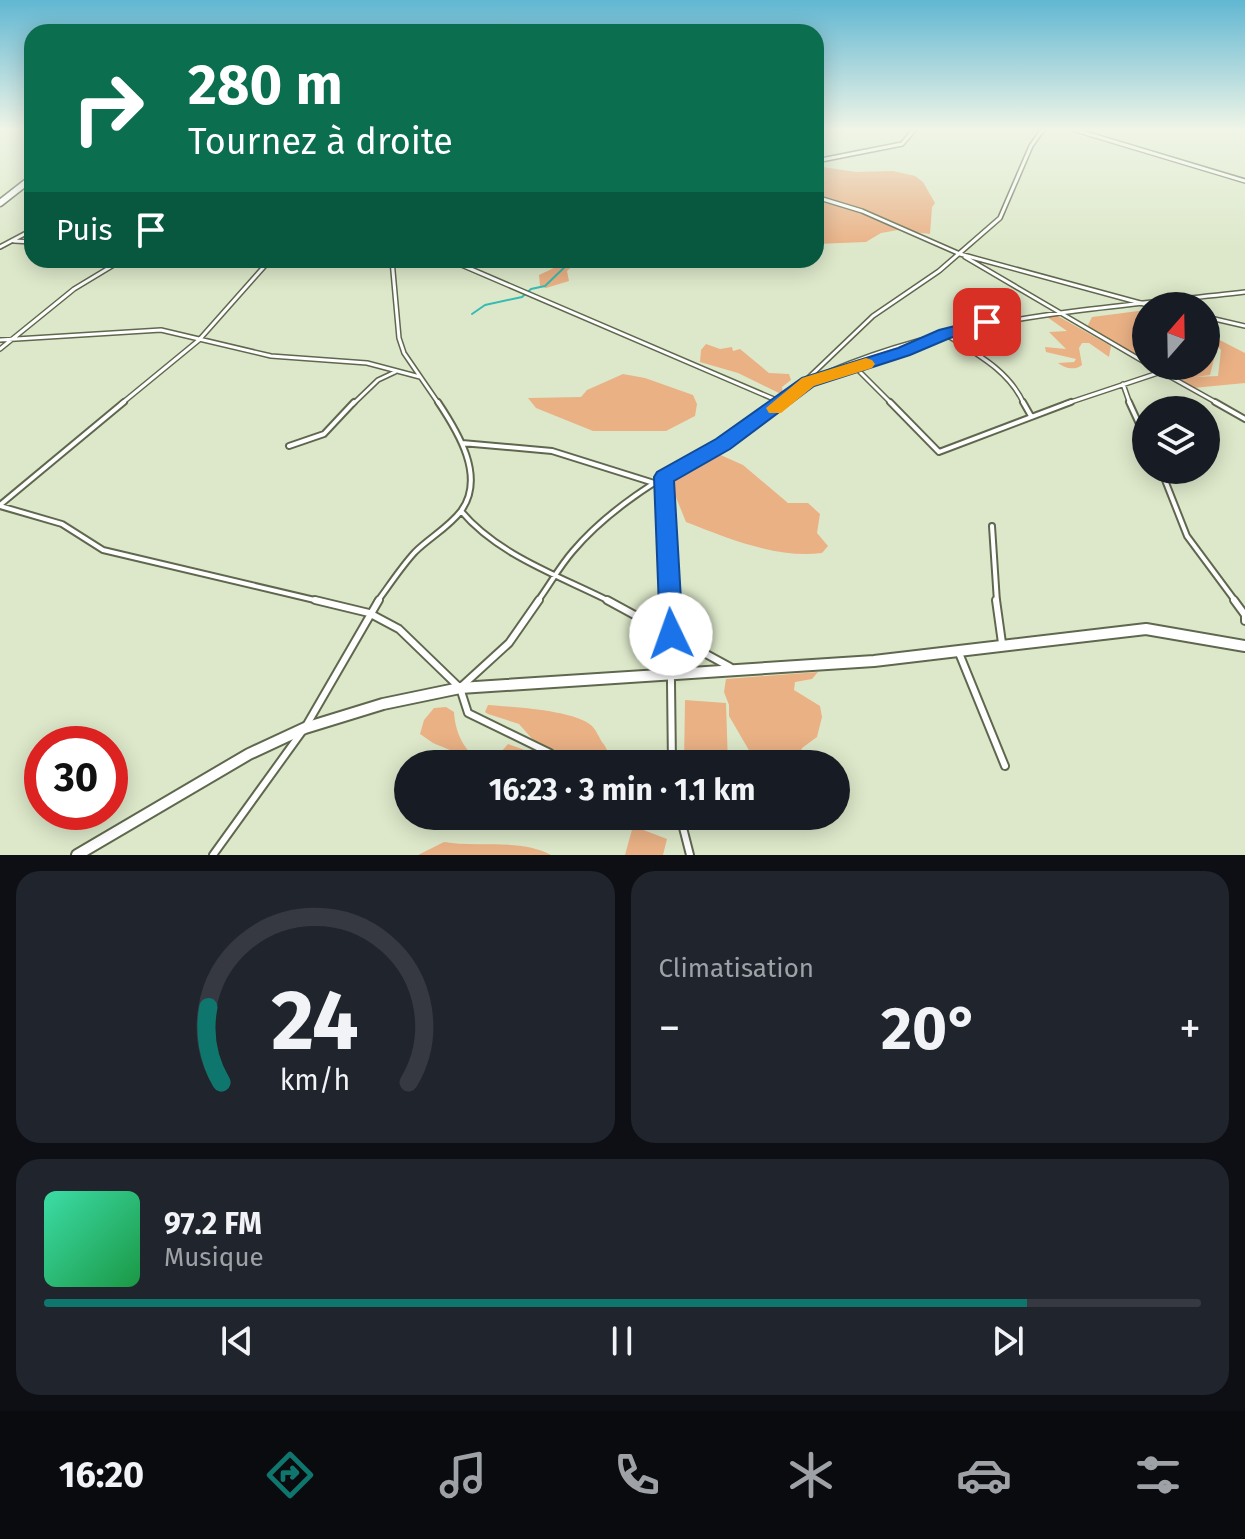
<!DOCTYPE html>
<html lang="fr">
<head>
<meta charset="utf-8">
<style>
  :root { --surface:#171b24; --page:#20242c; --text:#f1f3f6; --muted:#9ea1a6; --line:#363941; --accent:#0f766e }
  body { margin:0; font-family:"Fira Sans",sans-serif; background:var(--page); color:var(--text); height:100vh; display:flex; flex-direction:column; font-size:30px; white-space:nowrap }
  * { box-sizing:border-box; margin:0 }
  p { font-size:26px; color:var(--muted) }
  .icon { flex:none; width:44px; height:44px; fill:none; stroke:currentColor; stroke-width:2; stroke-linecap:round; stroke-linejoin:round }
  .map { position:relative; height:855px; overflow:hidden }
  .side { display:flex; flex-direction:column; gap:16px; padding:16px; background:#0d0f14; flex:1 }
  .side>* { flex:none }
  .hud { position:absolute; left:24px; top:24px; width:800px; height:244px; border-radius:24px; box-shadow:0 4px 20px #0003; background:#0b6e4f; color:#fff; overflow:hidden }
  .needle { width:52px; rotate:20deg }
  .fabs { position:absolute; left:1132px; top:292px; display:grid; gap:16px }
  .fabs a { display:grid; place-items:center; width:88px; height:88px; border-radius:50%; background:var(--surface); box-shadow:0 4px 20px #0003; font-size:40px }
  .speed { position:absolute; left:24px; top:726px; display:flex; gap:16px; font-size:40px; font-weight:700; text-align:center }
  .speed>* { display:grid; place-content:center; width:104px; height:104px; border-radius:50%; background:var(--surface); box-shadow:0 4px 20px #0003; line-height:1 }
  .speed .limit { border:12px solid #d22; background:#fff; color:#111 }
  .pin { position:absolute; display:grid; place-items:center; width:68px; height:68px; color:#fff; margin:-34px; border-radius:16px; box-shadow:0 4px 12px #0006 }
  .me { position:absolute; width:88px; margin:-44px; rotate:357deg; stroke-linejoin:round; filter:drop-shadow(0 0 6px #0008) }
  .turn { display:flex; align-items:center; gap:28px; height:168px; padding:0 32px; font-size:36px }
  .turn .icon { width:104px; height:104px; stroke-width:2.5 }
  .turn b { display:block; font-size:56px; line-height:68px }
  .then { display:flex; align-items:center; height:76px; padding:0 32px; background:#0003; gap:16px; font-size:30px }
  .big { font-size:60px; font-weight:700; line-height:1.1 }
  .side .widget { flex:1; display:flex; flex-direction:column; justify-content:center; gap:12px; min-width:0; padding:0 28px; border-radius:24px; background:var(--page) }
  .side .dial { align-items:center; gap:0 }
  .dial svg { height:208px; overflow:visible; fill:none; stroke:var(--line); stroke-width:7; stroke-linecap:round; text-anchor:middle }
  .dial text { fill:var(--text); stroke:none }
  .song { display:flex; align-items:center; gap:24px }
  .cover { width:96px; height:96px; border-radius:12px; background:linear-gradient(135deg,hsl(160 70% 55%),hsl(140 70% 35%)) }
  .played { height:8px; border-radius:4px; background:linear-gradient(90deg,var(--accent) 85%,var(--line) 85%) }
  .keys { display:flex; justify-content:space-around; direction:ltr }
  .heat { display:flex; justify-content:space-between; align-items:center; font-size:44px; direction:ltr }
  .side .tiles { flex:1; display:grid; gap:16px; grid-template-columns:1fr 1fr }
  .widget:last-child { grid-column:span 2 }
  .trip { position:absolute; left:394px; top:750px; width:456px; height:80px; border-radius:40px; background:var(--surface); box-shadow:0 4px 20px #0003; font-weight:700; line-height:80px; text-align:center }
  .menu { display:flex; height:128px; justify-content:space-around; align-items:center; background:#090b0e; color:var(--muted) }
  .menu .icon { width:56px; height:56px }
  .menu .selected { color:var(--accent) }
  .menu b { font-size:36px; color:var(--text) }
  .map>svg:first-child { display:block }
</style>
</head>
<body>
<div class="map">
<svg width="1245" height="855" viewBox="0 0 1245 855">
  <rect width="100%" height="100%" fill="#dde8ca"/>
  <!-- green -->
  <path fill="#eab185" d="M 816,166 L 856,172 L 893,171 L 915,176 L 923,182 L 935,203 L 932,207 L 930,234 L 898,230 L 881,233 L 866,242 L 816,244 Z
    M 547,260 L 579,260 L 567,271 L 569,281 L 546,288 L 540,286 L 539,275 L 558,266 Z
    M 1146,310 L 1146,361 L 1087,327 L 1092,317 Z
    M 1056,315 L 1111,346 L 1109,357 L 1089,343 L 1082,343 L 1079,348 L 1082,365 C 1075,371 1064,368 1058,363 L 1074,362 L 1076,359 L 1046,352 L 1045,347 L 1066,349 L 1049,332 L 1067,331 L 1047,317 Z
    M 1206,333 L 1245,353 L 1245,383 L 1193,388 L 1170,375 L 1179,371 L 1171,366 L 1206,366 L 1206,338 L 1217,347 L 1210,375 L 1195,377 L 1218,376 L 1221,350 Z
    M 706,344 L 720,349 L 732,347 L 733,351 L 740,349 L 769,373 L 789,374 L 791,380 L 782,387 L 783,395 L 738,373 L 700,362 L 701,350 Z
    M 623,374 L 645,378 L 693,395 L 697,404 L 695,416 L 666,431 L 593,431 L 536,408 L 528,398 L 581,397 L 587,390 Z
    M 716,453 L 743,465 L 788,503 L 808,503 L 820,514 L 817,533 L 828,546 L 822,553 C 777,559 727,538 686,522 L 671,485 L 698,461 Z
    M 818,672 L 812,679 L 795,682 L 794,690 L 820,706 L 822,717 L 817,737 L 802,748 L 797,764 L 753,764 L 750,752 L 729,716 L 729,705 L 724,692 L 726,679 Z
    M 685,700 L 726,703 L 728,764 L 684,764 Z
    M 488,705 C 512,707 575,710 592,726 C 596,730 599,737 602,742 C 608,750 610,754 606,764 L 460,764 L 457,753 L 433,743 L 420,734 L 424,720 L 434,708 L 446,707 L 454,712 C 455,732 464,752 483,763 L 492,762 L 508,744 L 530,752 L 534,741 L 519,724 L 488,714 L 485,712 Z
    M 633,826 L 667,839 L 663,855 L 625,855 Z
    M 444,842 C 478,848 520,838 551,855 L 418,855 Z"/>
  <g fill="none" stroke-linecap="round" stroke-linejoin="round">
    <!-- stream -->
    <path stroke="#36bbb2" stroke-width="2" d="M 472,314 L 485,305 L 522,297 L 531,289 L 545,286 L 572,260"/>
    <!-- minor-far2 casing -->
    <g stroke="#5f684e" stroke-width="6">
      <path id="minor-far2" d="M 1072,129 L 1245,181
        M 816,161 L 902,144 L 915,129
        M 816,197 L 862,211 L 960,254 L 1144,304
        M 14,241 L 32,242
        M 0,247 L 32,230
        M 965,257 L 1146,363
        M 392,260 L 399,338 L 404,353 L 439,404
        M 450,260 L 783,403
        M 1206,317 L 1245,326
        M 945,334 C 975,353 1009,370 1024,404
        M 0,340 L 161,330 L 271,356 L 367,363 L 420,377
        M 0,349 L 74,289 L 122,260
        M 852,364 L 892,404
        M 1151,366 L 1219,404
        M 827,375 L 917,345
        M 811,380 C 946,316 1099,309 1245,292
        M 1123,384 L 1130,404
        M 121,404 L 199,340 L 270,260
        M 353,404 L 378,380 L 395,372
        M 781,404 L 873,316 L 939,271 L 1000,218 L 1031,146 L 1043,129
        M 1065,404 L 1161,372"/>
    </g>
    <!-- minor-far1 casing -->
    <g stroke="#5f684e" stroke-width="8">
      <path id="minor-far1" d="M 890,402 L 939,452 L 1071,402
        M 1023,402 L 1031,416
        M 1129,402 L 1146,439
        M 1215,402 L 1245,419
        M 462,443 L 552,451 L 654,483
        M 289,446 L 324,434 L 354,402
        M 1161,470 L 1187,536 L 1236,602
        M 664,479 L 670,602
        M 0,505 L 124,402
        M 0,506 L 62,524 L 103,550 L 323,602
        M 461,511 C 499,556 560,576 611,602
        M 992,526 L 997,602
        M 377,602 C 389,586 401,567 415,552 C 429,538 449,527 461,511 C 486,477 458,432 438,402
        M 537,602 C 549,586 559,567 573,551 C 628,486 715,452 784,402"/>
    </g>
    <!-- minor casing -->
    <g stroke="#5f684e" stroke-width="10">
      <path id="minor" d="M 315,600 L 369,613 L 399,629 L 460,688 L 468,713 L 550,753 L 565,764
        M 607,600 L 730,667
        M 670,600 L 672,764
        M 996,600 L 1002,643
        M 1234,600 L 1245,615 L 1245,621
        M 959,653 L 1005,766
        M 463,685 L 509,643 L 539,600
        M 306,726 L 379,600
        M 680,816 L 690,855
        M 213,855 L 301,733"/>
    </g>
    <!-- secondary casing -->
    <g stroke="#5f684e" stroke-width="14">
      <path id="secondary" d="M 77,855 L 249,754 L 305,728 L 383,704 L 460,688 L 874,661 L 1146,629 L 1245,646"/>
    </g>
    <!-- trunk casing -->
    <g stroke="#5f684e" stroke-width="9">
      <path id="trunk" d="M 0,203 L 32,178"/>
    </g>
    <!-- minor-far2 -->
    <use href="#minor-far2" stroke="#fff" stroke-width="3"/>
    <!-- minor-far1 -->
    <use href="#minor-far1" stroke="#fff" stroke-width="4"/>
    <!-- minor -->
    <use href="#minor" stroke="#fff" stroke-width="6"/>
    <!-- secondary -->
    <use href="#secondary" stroke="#fff" stroke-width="10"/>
    <!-- trunk -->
    <use href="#trunk" stroke="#fff" stroke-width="6"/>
  </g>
  <!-- sky -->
  <linearGradient id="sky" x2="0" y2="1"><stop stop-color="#61b7d2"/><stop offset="0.52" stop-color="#f0f5e7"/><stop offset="1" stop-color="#f0f5e7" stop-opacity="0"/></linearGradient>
  <rect width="1245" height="249" fill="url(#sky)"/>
  <!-- route -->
  <path fill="#1a73e8" stroke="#114b97" stroke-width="2" d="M 987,318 L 995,322 L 993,326 L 950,338 L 910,355 L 814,386 L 730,449 L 674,481 L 683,634 L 679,641 L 671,645 L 663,641 L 660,634 L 654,477 L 657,472 L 716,439 L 802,378 L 898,348 L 939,330 Z"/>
  <!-- slow -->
  <path fill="#f59e0b" d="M 866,358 L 872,360 L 875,364 L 872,368 L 814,386 L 781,413 L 769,413 L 766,408 L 802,378 Z"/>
</svg>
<div class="fabs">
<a><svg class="needle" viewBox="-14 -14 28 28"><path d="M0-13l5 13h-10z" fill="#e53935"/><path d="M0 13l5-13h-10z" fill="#9ea1a6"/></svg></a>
<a><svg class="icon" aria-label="layers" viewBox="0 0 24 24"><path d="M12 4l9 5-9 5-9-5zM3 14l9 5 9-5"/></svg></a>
</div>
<div class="speed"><div class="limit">30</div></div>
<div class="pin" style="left:987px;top:322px;background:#d93025"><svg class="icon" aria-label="arrive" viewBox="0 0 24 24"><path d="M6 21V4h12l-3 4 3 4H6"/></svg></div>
<svg class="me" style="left:671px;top:634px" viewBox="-20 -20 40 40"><circle r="19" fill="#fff"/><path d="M0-13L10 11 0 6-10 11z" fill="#1a73e8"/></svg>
<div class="trip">16:23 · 3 min · 1.1 km</div>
<div class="hud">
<div class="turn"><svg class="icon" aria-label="right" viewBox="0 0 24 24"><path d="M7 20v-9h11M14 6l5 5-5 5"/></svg><div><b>280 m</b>Tournez à droite</div></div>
<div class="then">Puis<svg class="icon" aria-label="arrive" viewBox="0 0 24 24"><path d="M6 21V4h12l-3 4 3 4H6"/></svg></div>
</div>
</div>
<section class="side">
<div class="tiles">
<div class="widget dial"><svg viewBox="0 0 100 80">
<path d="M14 69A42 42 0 1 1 86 69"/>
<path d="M14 69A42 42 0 0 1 9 40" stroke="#0f766e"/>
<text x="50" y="56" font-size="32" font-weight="700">24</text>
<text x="50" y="72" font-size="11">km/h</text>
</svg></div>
<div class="widget"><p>Climatisation</p>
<div class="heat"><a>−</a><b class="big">20°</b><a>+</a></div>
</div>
<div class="widget">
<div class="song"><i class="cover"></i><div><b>97.2 FM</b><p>Musique</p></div></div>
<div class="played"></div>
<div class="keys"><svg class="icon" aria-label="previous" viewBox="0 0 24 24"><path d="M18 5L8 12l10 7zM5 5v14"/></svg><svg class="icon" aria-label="pause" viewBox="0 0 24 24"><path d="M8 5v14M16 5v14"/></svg><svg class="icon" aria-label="next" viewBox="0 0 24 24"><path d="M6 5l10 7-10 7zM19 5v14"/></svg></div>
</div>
</div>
</section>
<nav class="menu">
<b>16:20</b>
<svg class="icon selected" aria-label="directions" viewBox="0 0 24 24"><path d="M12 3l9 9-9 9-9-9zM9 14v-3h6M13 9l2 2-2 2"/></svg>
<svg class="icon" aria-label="music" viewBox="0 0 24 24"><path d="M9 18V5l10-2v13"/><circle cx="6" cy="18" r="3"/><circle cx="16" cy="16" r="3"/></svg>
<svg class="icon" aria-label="phone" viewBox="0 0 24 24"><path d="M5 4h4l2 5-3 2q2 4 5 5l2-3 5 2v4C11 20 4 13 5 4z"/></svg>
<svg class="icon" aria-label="climate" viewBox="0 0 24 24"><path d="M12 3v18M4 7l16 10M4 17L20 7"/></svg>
<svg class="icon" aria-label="car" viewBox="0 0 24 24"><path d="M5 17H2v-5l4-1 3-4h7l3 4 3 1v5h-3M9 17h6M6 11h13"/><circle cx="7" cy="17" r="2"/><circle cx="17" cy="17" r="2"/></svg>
<svg class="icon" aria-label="filters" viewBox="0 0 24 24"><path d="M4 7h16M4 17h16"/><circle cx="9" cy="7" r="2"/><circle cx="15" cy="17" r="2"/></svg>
</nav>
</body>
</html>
